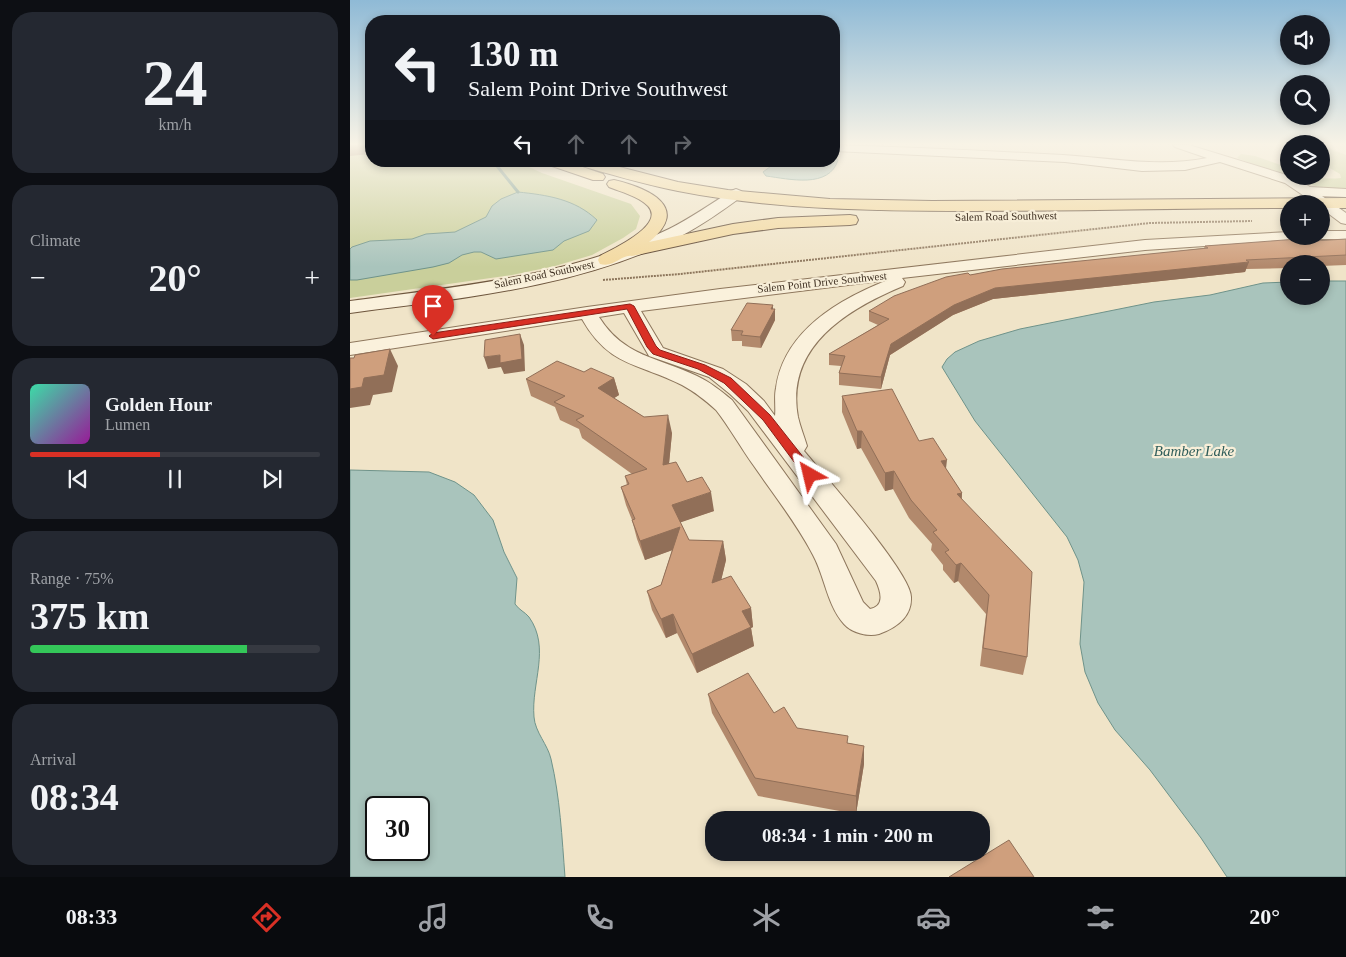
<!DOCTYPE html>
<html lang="en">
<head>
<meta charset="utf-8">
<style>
  :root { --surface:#171b24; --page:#242831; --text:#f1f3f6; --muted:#9ea1a6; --line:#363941; --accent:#d93025 }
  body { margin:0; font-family:"Times New Roman",serif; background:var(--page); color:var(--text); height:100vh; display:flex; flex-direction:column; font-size:19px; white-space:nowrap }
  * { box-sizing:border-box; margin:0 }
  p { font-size:16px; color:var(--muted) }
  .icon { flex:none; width:28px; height:28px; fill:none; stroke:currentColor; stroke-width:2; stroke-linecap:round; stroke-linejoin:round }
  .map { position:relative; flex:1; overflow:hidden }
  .panel { display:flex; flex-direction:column; gap:12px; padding:12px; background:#0d0f14; width:350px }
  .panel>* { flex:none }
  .guide { position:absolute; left:15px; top:15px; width:475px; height:152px; border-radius:20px; box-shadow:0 2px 8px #0003; background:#171b24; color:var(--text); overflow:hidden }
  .controls { position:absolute; left:930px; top:15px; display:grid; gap:10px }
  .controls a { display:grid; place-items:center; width:50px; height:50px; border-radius:50%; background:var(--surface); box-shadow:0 2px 8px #0003; font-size:25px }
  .speed { position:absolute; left:15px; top:796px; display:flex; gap:10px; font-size:25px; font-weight:700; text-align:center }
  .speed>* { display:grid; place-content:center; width:65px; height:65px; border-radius:50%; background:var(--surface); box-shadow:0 2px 8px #0003; line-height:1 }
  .speed .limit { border:2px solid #111; border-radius:8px; background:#fff; color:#111 }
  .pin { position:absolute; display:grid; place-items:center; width:42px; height:42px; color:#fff; margin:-51px -21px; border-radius:50% 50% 50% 0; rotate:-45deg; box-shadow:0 0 5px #0007 }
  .pin .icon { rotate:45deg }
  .me { position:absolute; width:55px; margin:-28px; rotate:323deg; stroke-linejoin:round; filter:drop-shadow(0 0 4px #0008) }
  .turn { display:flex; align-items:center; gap:18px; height:105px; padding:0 20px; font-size:22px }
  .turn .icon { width:65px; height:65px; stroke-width:2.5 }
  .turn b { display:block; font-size:35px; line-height:42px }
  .lanes { display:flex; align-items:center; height:48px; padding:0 20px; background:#0003; justify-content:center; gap:25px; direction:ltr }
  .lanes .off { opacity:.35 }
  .big { font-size:38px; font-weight:700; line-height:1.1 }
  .panel .card { flex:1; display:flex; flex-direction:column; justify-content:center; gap:8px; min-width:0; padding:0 18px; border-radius:20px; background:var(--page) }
  .panel .dial { align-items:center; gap:0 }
  .dial b { font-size:65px; line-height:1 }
  .song { display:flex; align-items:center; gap:15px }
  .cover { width:60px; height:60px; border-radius:8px; background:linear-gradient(135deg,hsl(160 70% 55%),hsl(300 70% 35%)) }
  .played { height:5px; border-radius:2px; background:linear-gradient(90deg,var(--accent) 45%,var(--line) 45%) }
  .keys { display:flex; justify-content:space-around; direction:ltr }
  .heat { display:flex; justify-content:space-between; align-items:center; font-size:28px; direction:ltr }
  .charge { height:8px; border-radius:4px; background:linear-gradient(90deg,#34c759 75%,var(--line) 0) }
  .trip { position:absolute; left:355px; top:811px; width:285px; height:50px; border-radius:20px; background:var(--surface); box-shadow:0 2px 8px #0003; font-weight:700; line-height:50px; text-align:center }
  .tabs { display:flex; height:80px; justify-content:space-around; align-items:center; background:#090b0e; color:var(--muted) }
  .tabs .icon { width:35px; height:35px }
  .tabs .current { color:var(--accent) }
  .tabs b { font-size:22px; color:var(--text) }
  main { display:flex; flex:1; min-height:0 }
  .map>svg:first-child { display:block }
</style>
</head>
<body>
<main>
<section class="panel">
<div class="card dial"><b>24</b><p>km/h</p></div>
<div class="card"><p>Climate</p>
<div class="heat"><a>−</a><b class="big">20°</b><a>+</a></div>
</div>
<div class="card">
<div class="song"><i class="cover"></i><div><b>Golden Hour</b><p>Lumen</p></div></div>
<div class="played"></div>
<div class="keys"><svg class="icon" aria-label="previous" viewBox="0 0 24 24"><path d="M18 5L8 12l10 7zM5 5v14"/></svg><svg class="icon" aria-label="pause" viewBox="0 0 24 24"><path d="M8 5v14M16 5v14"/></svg><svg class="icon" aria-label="next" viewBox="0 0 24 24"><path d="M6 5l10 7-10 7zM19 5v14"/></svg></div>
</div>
<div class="card"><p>Range · 75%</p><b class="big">375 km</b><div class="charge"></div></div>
<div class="card"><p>Arrival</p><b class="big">08:34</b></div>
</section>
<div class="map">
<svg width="996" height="877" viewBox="0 0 996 877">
  <rect width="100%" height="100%" fill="#f0e4c8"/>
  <!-- green -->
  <path fill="#c9cf9b" d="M 0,145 L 21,145 L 21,161 L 166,161 L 192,173 L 281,204 L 290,216 L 286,229 L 273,238 L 242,255 L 205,266 L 162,275 L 0,298 Z
    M 971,145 L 996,155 L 996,190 C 958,189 922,171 887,158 L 891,154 L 905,156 L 939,168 L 939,176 C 956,176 975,180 991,178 L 990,174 L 971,163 Z"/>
  <!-- water -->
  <path fill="#a9c4bc" stroke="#6f938a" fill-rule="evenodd" d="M 484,157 L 488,160 C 479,189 439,179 416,176 L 413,172 L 428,161 L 484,161 Z
    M 168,192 C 197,195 225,199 247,220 L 239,231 L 214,241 L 203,250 L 146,259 L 131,252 L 124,252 L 112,255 L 99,263 L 83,267 L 7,280 L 0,280 L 0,249 L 2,247 L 20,241 L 62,239 L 76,234 L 105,232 L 136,217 L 142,206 L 151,199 Z
    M 971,281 L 996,281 L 996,877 L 877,877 L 851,838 L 800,770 L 765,730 L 748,703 L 735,672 L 730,644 L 734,582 L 728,560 L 717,537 L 625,421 L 592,367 L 597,359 L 605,352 L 629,341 L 670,329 L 804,302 L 860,295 L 913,283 L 939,282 L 939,296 L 971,296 Z
    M 0,470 L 79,472 L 105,482 L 124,495 L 143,520 L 154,552 L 167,578 L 165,604 C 169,610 175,612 179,617 C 201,648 181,683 184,717 C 185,732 198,745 201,759 C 210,797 212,838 215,877 L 0,877 ZM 26,808 L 69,808 L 69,850 L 26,850 Z"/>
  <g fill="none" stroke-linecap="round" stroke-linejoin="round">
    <!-- stream -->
    <path stroke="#6f938a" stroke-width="3" d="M 143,161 L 168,192"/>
    <!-- minor casing -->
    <g stroke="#8d765c" stroke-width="2">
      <path id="minor" d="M 484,145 C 560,147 637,151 713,155 C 762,158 808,168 857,158 L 825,147 L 823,145 L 839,145 L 943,177 L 960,187 L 996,189 L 996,197 L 972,196 L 996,213 L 996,224 L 991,223 L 971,208 L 971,204 L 966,204 L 935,183 L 870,162 L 835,170 L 792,171 L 715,162 L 484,151 Z
        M 971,231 L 996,231 L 996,239 L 966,239 L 964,236 L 971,236 Z
        M 939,232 L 939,236 L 953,236 L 951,239 L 946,240 L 795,250 L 552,278 L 555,282 L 553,286 C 498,309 435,346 448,417 C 450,426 454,436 457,446 L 454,451 C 474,475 561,573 561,597 C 562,617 546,628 529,634 C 518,637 502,633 494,624 C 477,605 475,577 463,555 C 447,524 424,495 404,466 C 391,448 380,428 366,410 C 355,400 345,392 332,385 C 289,363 259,367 232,319 L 0,355 L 0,343 L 237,307 L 370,289 L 795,240 ZM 538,280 C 489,299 434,331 426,388 C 424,397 426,407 425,416 L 414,401 L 396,384 L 373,369 L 313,348 L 291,311 ZM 274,313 L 299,356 L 359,377 L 380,394 L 398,411 L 526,581 C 531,592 535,606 520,609 L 513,602 L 486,544 L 382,400 C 371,391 360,382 347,376 C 308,357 274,357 249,317 Z"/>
    </g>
    <!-- secondary casing -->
    <g stroke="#6f573f" stroke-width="2">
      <path id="secondary" d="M 386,189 L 391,191 L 394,194 L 391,197 C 372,211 352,225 331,236 C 229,288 111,298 0,313 L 0,301 C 108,286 220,277 319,229 C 341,218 361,204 381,191 Z"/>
    </g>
    <!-- primary casing -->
    <g stroke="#5b4430" stroke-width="2">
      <path id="primary" d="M 194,161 L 215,161 L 253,174 L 255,177 L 253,180 L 243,180 L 196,164 Z
        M 223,161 L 246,161 L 328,182 L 378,190 L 480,199 L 582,201 L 996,198 L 996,208 L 971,208 L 971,204 L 939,204 L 939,208 C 834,208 730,211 625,211 C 526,211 425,210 328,191 C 293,184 259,174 225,164 Z
        M 264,180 C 298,188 342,207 299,242 L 383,224 L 428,218 L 500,215 L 506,216 L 508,220 L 506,224 L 500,225 L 428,228 L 383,234 L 282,256 C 271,254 265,268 250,264 L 248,260 L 250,256 C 263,249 316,225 298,206 C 288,196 271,192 259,187 L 257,184 L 259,181 Z"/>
    </g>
    <!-- path -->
    <path stroke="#8d765c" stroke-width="2" stroke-dasharray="2 1" stroke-linecap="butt" d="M 253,280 L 330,274 L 800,223 L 902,221"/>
    <!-- minor -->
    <use href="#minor" fill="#faf1dc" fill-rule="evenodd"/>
    <!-- secondary -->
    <use href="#secondary" fill="#faf1dc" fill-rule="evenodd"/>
    <!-- primary -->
    <use href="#primary" fill="#f3d9a0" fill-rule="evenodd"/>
  </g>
  <!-- wall -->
  <path fill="#b2896c" d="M 996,239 L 996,265 L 971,266 L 971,264 L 939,264 L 939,268 L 896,269 L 895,272 L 643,299 L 603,315 L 540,355 L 531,389 L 489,385 L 489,373 L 491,366 L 479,365 L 479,354 L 528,325 L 519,321 L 519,311 L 620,275 L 854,248 L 855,246 Z
    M 423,305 L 423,309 L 425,309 L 425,320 L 411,348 L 392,346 L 392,341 L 382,341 L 381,330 Z
    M 234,372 L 264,378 L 269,395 L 264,398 L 294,417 L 322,433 L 319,464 L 364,511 L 330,522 L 339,540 L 373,541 L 376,560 L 371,580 L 401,608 L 403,627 L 401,628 L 404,646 L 347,673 L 327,633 L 316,638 L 302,610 L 297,591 L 311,585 L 322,550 L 295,560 L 287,539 L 282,520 L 276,505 L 271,487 L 277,485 L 275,476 L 282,474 L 232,438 L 229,429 L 210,420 L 205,407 L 181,396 L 176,379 Z
    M 492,396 L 569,441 L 596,469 L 612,493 L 612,499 L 677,657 L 673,675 L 630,666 L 636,614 L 608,581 L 604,583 L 593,570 L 593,565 L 581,550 L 582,544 L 559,518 L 543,489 L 535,491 L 511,448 L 507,449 L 492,412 Z
    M 358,694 L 424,713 L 447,728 L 498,743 L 514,746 L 514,764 L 506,814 L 408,796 L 362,713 Z"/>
  <!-- shaded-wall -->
  <path fill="#916f58" d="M 0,145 L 20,145 L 20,154 L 0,156 Z
    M 899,262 L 895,272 L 643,299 L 603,315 L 540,355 L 531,389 L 531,377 L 541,344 L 604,305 L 645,288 Z
    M 423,305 L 423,312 L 425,309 L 425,320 L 411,348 L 410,337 Z
    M 170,334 L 174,345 L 175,371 L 154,374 L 151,367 L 138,369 L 134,357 L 150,355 Z
    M 40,349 L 48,366 L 42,392 L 23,395 L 20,405 L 0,408 L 0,389 L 14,378 Z
    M 264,378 L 269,395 L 252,406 L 248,388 Z
    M 318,415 L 322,433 L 317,484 L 313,465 Z
    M 507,431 L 512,431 L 511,448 L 507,449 Z
    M 597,460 L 595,477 L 591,461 Z
    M 544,471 L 543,489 L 535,491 L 535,473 Z
    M 361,492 L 364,511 L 326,524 L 322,505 Z
    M 612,493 L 610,511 L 607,494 Z
    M 330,527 L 334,546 L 295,560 L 290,541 Z
    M 373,541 L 376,560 L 366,602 L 362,583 Z
    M 611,563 L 608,581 L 604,583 L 606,565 Z
    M 401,608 L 403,627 L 401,628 L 404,646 L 347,673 L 342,654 L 392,611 Z
    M 323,614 L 327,633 L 316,638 L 311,619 Z
    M 514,746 L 514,764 L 506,814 L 506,796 Z"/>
  <!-- building -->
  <path fill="#cf9f7d" stroke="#916f58" d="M 961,238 L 964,241 L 996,239 L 996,255 L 896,260 L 899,262 L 645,288 L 604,305 L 541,344 L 531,377 L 489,373 L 495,356 L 479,354 L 539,319 L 519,311 L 544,296 L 596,277 L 618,273 L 620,275 L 652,269 L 858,248 L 855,246 Z
    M 397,303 L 423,305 L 421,309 L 425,309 L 410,337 L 391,335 L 393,331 L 381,330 Z
    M 170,334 L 172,359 L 150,363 L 150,355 L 134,357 L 135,340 Z
    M 40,349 L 34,375 L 14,378 L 12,387 L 0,389 L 0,358 L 4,358 L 5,355 Z
    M 207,361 L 234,372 L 241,368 L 264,378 L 248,388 L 294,417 L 318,415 L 313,465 L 326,462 L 337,482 L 352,477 L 361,492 L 322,505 L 339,540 L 373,541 L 362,583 L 381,576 L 401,608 L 392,611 L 401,627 L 342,654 L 323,614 L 311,619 L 297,591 L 311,585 L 330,527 L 290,541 L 282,520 L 285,519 L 271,487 L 279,484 L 275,476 L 297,469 L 226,420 L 234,416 L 204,402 L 215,396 L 176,379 Z
    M 542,389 L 569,441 L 583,438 L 597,460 L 591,461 L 612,493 L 607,494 L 682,572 L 677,657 L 633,648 L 639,595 L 611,563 L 606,565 L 595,552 L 599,550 L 583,532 L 587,530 L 561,500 L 544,471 L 535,473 L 512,431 L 507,431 L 492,396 Z
    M 398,673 L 424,713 L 434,707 L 447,728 L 498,736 L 497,743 L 514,746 L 506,796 L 405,778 L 358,694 Z
    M 659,840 L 684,877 L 599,877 Z"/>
  <!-- sky -->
  <linearGradient id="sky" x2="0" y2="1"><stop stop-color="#8fbad6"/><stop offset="0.54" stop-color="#f8f3e6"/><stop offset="1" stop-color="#f8f3e6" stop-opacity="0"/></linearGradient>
  <rect width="996" height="267" fill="url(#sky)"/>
  <!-- route -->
  <path fill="#d93025" stroke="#8d1f18" d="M 280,304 L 284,306 L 306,346 L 310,350 L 355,365 L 381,378 L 420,415 L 465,472 L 466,475 L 465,478 L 456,478 L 413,420 L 374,383 L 348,369 L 303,354 L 297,347 L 277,309 L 83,339 L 79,336 L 83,333 Z"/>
  <g text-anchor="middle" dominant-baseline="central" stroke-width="4.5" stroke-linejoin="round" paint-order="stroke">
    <!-- far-street labels -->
    <g font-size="11" fill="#3d2e20" stroke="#f7eed8">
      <text transform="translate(656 216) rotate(-1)">Salem Road Southwest</text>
      <text transform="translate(194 274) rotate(-12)">Salem Road Southwest</text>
      <text transform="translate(472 282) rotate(-6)">Salem Point Drive Southwest</text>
    </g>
    <!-- water labels -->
    <g font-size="15" font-style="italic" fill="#2f5d5a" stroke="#f7eed8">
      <text x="844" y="451">Bamber Lake</text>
    </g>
  </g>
</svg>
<div class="controls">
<a><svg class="icon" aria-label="sound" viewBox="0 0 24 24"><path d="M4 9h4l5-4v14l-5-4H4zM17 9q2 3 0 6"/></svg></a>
<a><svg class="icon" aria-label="search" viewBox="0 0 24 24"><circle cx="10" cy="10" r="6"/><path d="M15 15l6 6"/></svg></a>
<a><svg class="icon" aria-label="layers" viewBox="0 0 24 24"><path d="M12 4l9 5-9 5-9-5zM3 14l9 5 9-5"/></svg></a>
<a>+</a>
<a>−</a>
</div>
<div class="speed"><div class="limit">30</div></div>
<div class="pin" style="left:83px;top:336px;background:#d93025"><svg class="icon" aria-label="arrive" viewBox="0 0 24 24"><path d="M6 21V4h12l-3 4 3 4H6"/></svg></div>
<svg class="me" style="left:460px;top:475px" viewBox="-20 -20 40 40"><path d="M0-17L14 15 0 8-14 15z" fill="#d93025" stroke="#fff" stroke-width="4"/></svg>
<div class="trip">08:34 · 1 min · 200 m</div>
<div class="guide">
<div class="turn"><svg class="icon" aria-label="left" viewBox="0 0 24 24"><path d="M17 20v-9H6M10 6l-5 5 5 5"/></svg><div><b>130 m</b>Salem Point Drive Southwest</div></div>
<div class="lanes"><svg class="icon" aria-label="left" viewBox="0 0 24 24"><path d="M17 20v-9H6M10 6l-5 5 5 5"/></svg><svg class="icon off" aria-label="ahead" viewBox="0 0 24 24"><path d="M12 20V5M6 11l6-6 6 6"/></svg><svg class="icon off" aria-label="ahead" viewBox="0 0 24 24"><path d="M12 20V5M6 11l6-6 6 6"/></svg><svg class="icon off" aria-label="right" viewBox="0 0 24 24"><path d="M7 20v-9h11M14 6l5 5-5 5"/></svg></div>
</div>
</div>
</main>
<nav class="tabs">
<b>08:33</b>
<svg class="icon current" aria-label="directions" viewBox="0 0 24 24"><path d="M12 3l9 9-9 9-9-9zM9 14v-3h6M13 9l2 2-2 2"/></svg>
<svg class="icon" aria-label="music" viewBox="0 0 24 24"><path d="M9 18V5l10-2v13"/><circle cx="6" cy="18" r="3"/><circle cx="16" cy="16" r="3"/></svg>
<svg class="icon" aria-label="phone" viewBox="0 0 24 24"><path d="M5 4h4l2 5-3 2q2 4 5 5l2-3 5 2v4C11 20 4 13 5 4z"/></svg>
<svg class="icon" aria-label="climate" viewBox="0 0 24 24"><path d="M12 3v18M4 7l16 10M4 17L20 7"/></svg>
<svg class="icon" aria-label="car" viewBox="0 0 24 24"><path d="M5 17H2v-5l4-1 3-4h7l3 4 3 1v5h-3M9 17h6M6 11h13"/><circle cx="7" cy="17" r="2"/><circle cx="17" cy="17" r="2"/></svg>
<svg class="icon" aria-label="filters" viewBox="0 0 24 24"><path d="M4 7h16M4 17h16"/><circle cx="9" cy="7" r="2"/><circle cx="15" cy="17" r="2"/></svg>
<b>20°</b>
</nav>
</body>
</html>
